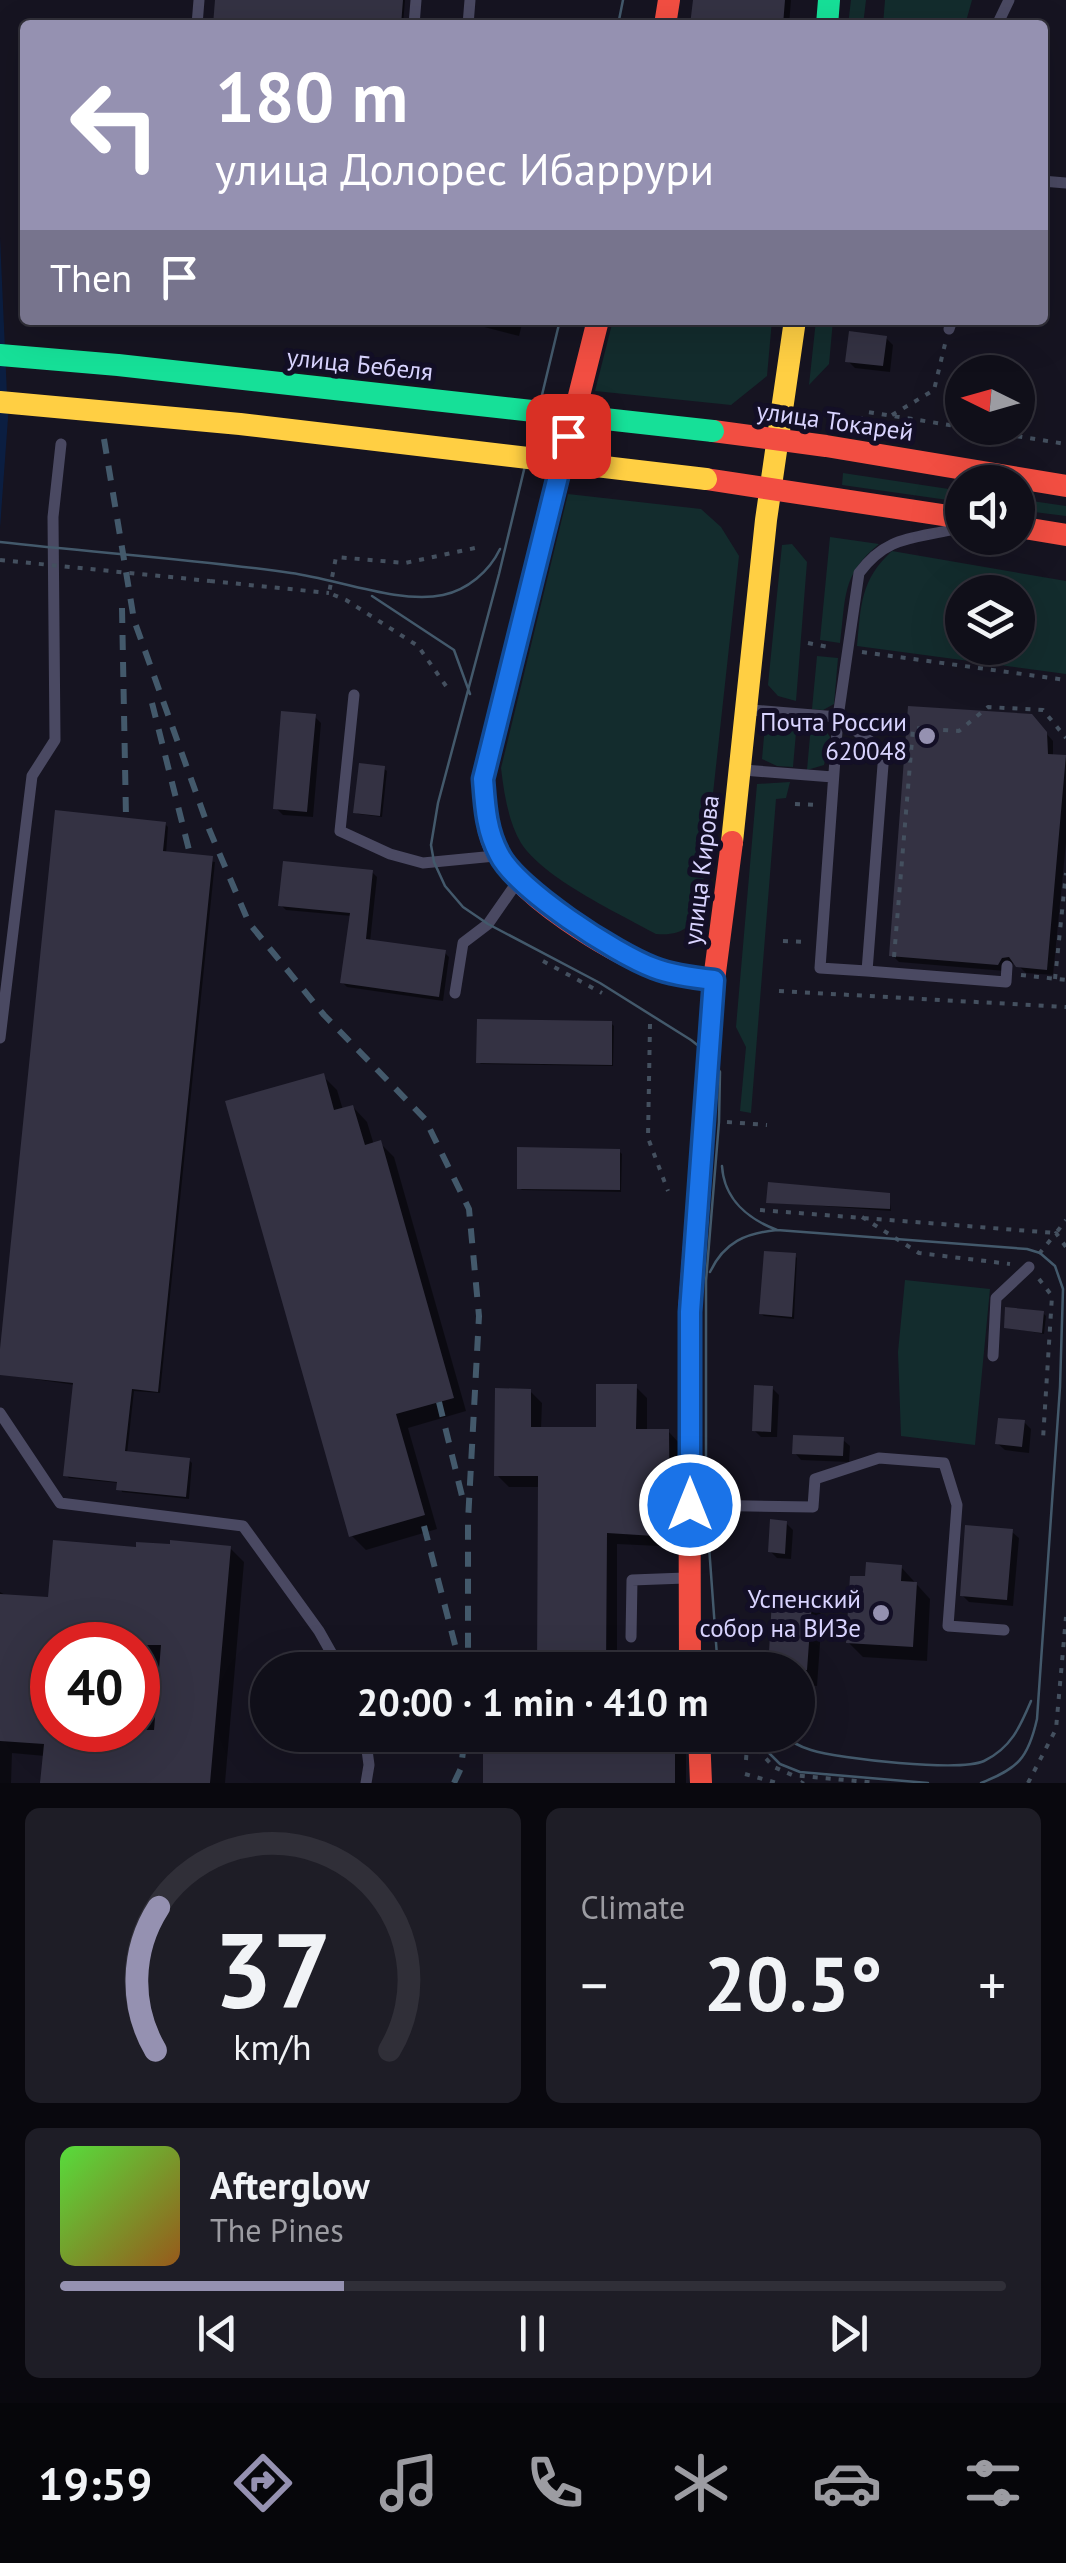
<!DOCTYPE html>
<html lang="en">
<head>
<meta charset="utf-8">
<style>
  :root { --surface:#100f19; --page:#1e1d26; --text:#f1f3f6; --muted:#9c9ca2; --line:#302f38; --accent:#9591b1 }
  body { margin:0; font-family:"PT Sans",sans-serif; background:var(--page); color:var(--text); height:100vh; display:flex; flex-direction:column; font-size:38px; white-space:nowrap }
  * { box-sizing:border-box; margin:0 }
  p { font-size:32px; color:var(--muted) }
  .icon { flex:none; width:55px; height:55px; fill:none; stroke:currentColor; stroke-width:2; stroke-linecap:round; stroke-linejoin:round }
  .map { position:relative; height:1783px; overflow:hidden }
  .panel { display:flex; flex-direction:column; gap:25px; padding:25px; background:#09080e; flex:1 }
  .panel>* { flex:none }
  .guide { position:absolute; left:20px; top:20px; width:1028px; height:305px; border-radius:10px; box-shadow:0 10px 40px #0002,0 0 0 2px var(--line); background:#9591b1; color:#fff; overflow:hidden }
  .needle { width:65px; rotate:275deg }
  .fabs { position:absolute; left:945px; top:355px; display:grid; gap:20px }
  .fabs a { display:grid; place-items:center; width:90px; height:90px; border-radius:50%; background:var(--surface); box-shadow:0 10px 40px #0002,0 0 0 2px var(--line); font-size:50px }
  .speed { position:absolute; left:30px; top:1622px; display:flex; gap:20px; font-size:50px; font-weight:700; text-align:center }
  .speed>* { display:grid; place-content:center; width:130px; height:130px; border-radius:50%; background:var(--surface); box-shadow:0 10px 40px #0002,0 0 0 2px var(--line); line-height:1 }
  .speed .limit { border:15px solid #d22; background:#fff; color:#111 }
  .pin { position:absolute; display:grid; place-items:center; width:85px; height:85px; color:#fff; margin:-42px; border-radius:20px; box-shadow:0 5px 15px #0006 }
  .me { position:absolute; width:110px; margin:-55px; rotate:0deg; stroke-linejoin:round; filter:drop-shadow(0 0 8px #0008) }
  .turn { display:flex; align-items:center; gap:35px; height:210px; padding:0 30px; font-size:45px }
  .turn .icon { width:130px; height:130px; stroke-width:2.5 }
  .turn b { display:block; font-size:70px; line-height:85px }
  .then { display:flex; align-items:center; height:95px; padding:0 30px; background:#0003; gap:20px; font-size:38px }
  .big { font-size:75px; font-weight:700; line-height:1.1 }
  .panel .card { flex:1; display:flex; flex-direction:column; justify-content:center; gap:15px; min-width:0; padding:0 35px; border-radius:15px; background:var(--page) }
  .panel .dial { align-items:center; gap:0 }
  .dial svg { height:260px; overflow:visible; fill:none; stroke:var(--line); stroke-width:7; stroke-linecap:round; text-anchor:middle }
  .dial text { fill:var(--text); stroke:none }
  .song { display:flex; align-items:center; gap:30px }
  .cover { width:120px; height:120px; border-radius:15px; background:linear-gradient(135deg,hsl(110 70% 55%),hsl(30 70% 35%)) }
  .played { height:10px; border-radius:5px; background:linear-gradient(90deg,var(--accent) 30%,var(--line) 30%) }
  .keys { display:flex; justify-content:space-around; direction:ltr }
  .heat { display:flex; justify-content:space-between; align-items:center; font-size:55px; direction:ltr }
  .panel .tiles { flex:1; display:grid; gap:25px; grid-template-columns:1fr 1fr }
  .card:last-child { grid-column:span 2 }
  .trip { position:absolute; left:250px; top:1652px; width:565px; height:100px; border-radius:50px; background:var(--surface); box-shadow:0 10px 40px #0002,0 0 0 2px var(--line); font-weight:700; line-height:100px; text-align:center }
  .tabs { display:flex; height:160px; justify-content:space-around; align-items:center; background:#06060a; color:var(--muted) }
  .tabs .icon { width:70px; height:70px }
  .tabs .selected { color:var(--accent) }
  .tabs b { font-size:45px; color:var(--text) }
  .map>svg:first-child { display:block }
</style>
</head>
<body>
<div class="map">
<svg width="1066" height="1783" viewBox="0 0 1066 1783">
  <rect width="100%" height="100%" fill="#161421"/>
  <!-- green -->
  <path fill="#132c2d" fill-rule="evenodd" d="M 851,0 L 866,0 L 863,25 L 848,25 Z
    M 885,0 L 972,0 L 965,25 L 883,25 Z
    M 613,320 L 772,320 L 767,376 L 731,405 L 595,391 Z
    M 816,320 L 833,320 L 829,364 L 809,385 Z
    M 843,473 L 962,491 L 962,502 L 842,485 Z
    M 568,494 L 701,509 L 721,527 L 739,556 L 701,903 C 692,928 682,936 656,934 C 618,913 543,878 521,843 C 508,821 504,793 501,768 Z
    M 1018,499 L 1066,506 L 1066,516 L 1018,510 Z
    M 830,537 L 879,544 C 841,575 846,598 840,643 L 820,640 Z
    M 792,544 L 807,562 L 796,701 L 778,696 L 768,685 L 782,545 Z
    M 892,551 L 1066,581 L 1066,674 L 857,646 C 861,606 860,580 892,551 ZM 962,592 L 1018,592 L 1018,648 L 962,648 Z
    M 817,656 L 838,658 L 834,704 L 823,710 L 812,709 Z
    M 777,720 L 797,721 L 793,767 L 777,766 L 762,759 L 765,725 Z
    M 811,725 L 824,728 L 830,737 L 824,765 L 807,770 Z
    M 790,782 L 786,798 L 776,799 L 751,1113 L 740,1111 L 746,1047 L 736,1027 L 757,784 Z
    M 905,1280 L 990,1289 L 975,1445 L 901,1436 L 898,1352 Z"/>
  <!-- water -->
  <path fill="#0b1e41" d="M 0,237 L 8,418 L 0,528 Z"/>
  <!-- shadow -->
  <path fill="#0007" fill-rule="evenodd" d="M 218,0 L 405,0 L 403,25 L 216,25 Z
    M 695,0 L 791,0 L 789,25 L 693,25 Z
    M 471,320 L 523,320 L 519,336 L 473,324 Z
    M 886,338 L 893,345 L 890,372 L 855,368 L 848,361 Z
    M 314,716 L 321,723 L 313,817 L 283,815 L 276,808 Z
    M 1038,724 L 1053,741 L 1053,757 L 1066,758 L 1066,843 L 1053,975 L 1026,973 L 1016,963 L 1009,964 L 1005,971 L 899,962 L 892,955 Z
    M 384,769 L 387,771 L 382,817 L 358,814 L 355,812 Z
    M 165,824 L 168,827 L 166,854 L 215,862 L 160,1393 L 134,1391 L 127,1454 L 189,1460 L 192,1463 L 189,1499 L 122,1492 L 119,1483 L 69,1478 L 66,1475 L 75,1385 L 0,1374 Z
    M 372,872 L 377,877 L 370,942 L 444,952 L 449,957 L 443,1001 L 347,987 L 342,982 L 352,916 L 286,910 L 281,905 Z
    M 611,1023 L 614,1026 L 613,1066 L 481,1064 L 479,1062 Z
    M 323,1076 L 337,1090 L 343,1110 L 353,1107 L 367,1122 L 374,1145 L 380,1143 L 394,1157 L 466,1411 L 408,1428 L 437,1529 L 366,1550 L 352,1536 Z
    M 619,1151 L 622,1154 L 621,1192 L 522,1190 L 519,1188 Z
    M 889,1195 L 891,1211 L 768,1202 Z
    M 794,1255 L 797,1258 L 794,1319 L 764,1316 L 761,1314 Z
    M 1043,1313 L 1046,1316 L 1044,1334 L 1006,1327 Z
    M 636,1387 L 647,1398 L 647,1431 L 668,1431 L 679,1443 L 680,1547 L 617,1544 L 617,1661 L 669,1661 L 677,1670 L 489,1670 L 489,1660 L 540,1661 L 541,1487 L 509,1487 L 497,1475 L 530,1391 L 542,1403 L 541,1429 L 598,1430 Z
    M 772,1388 L 779,1395 L 777,1437 L 761,1437 L 754,1430 Z
    M 1024,1422 L 1031,1429 L 1029,1453 L 1005,1450 L 998,1444 Z
    M 843,1440 L 850,1446 L 849,1462 L 801,1460 L 795,1453 Z
    M 786,1523 L 793,1530 L 791,1559 L 777,1558 L 770,1551 Z
    M 1012,1532 L 1019,1538 L 1013,1606 L 969,1602 L 962,1595 Z
    M 230,1548 L 244,1562 L 225,1783 L 43,1783 L 45,1756 L 12,1753 L 11,1783 L 0,1783 L 0,1592 L 9,1597 L 50,1600 L 138,1549 ZM 52,1645 L 138,1645 L 138,1730 L 52,1730 Z
    M 901,1567 L 930,1599 L 927,1661 L 863,1657 L 848,1642 L 867,1579 Z
    M 811,1604 L 822,1615 L 817,1686 L 798,1685 L 798,1670 L 770,1670 Z
    M 488,1735 L 686,1735 L 686,1783 L 487,1783 Z"/>
  <!-- building -->
  <path fill="#343243" fill-rule="evenodd" d="M 215,0 L 403,0 L 401,25 L 213,25 Z
    M 693,0 L 785,0 L 783,25 L 690,25 Z
    M 849,331 L 887,336 L 883,366 L 845,362 Z
    M 908,706 L 1032,714 L 1047,732 L 1048,754 L 1066,755 L 1047,970 L 1016,967 L 1009,957 L 1002,958 L 998,965 L 889,956 Z
    M 281,711 L 316,714 L 307,812 L 273,809 Z
    M 359,763 L 385,766 L 380,816 L 353,813 Z
    M 55,810 L 166,822 L 163,851 L 213,856 L 158,1392 L 132,1389 L 125,1451 L 190,1458 L 186,1497 L 116,1490 L 117,1482 L 63,1476 L 73,1383 L 0,1375 L 0,1349 Z
    M 283,861 L 373,870 L 366,939 L 446,950 L 439,997 L 340,983 L 350,913 L 278,906 Z
    M 477,1019 L 612,1021 L 612,1065 L 476,1063 Z
    M 324,1073 L 334,1110 L 353,1105 L 365,1145 L 381,1140 L 454,1398 L 396,1414 L 425,1515 L 349,1537 L 225,1101 Z
    M 517,1147 L 620,1149 L 620,1190 L 517,1189 Z
    M 768,1182 L 890,1193 L 890,1209 L 766,1203 Z
    M 764,1251 L 796,1253 L 792,1317 L 759,1314 Z
    M 1005,1307 L 1044,1311 L 1042,1333 L 1004,1328 Z
    M 596,1384 L 637,1384 L 636,1429 L 669,1429 L 670,1537 L 607,1533 L 606,1670 L 537,1670 L 538,1476 L 494,1476 L 495,1388 L 531,1389 L 531,1427 L 596,1427 Z
    M 754,1385 L 773,1386 L 771,1432 L 752,1431 Z
    M 998,1418 L 1025,1420 L 1022,1447 L 995,1444 Z
    M 793,1435 L 844,1437 L 843,1456 L 792,1454 Z
    M 770,1519 L 787,1521 L 785,1554 L 768,1552 Z
    M 965,1525 L 1013,1529 L 1007,1600 L 960,1596 Z
    M 53,1540 L 136,1547 L 136,1542 L 170,1544 L 170,1540 L 231,1546 L 210,1783 L 40,1783 L 44,1744 L 0,1741 L 0,1594 L 48,1597 ZM 52,1645 L 161,1645 L 154,1730 L 52,1730 Z
    M 866,1562 L 902,1565 L 901,1581 L 917,1582 L 913,1647 L 846,1643 L 850,1576 L 865,1576 Z
    M 772,1599 L 812,1602 L 807,1670 L 768,1670 Z
    M 486,1735 L 675,1735 L 675,1783 L 483,1783 L 483,1746 L 486,1746 Z"/>
  <g fill="none" stroke-linecap="round" stroke-linejoin="round">
    <!-- path -->
    <path stroke="#44505f" stroke-width="4" stroke-dasharray="5 8" stroke-linecap="butt" d="M 892,415 L 934,390 L 945,344
      M 860,421 L 868,412 L 962,427
      M 871,422 L 882,424
      M 966,428 L 1066,444
      M 210,581 L 329,593
      M 808,643 L 833,648
      M 862,652 L 1066,680
      M 446,686 L 418,646 L 346,600 L 329,593 L 336,557 L 405,563 L 475,548
      M 795,804 L 817,805
      M 783,941 L 808,942
      M 894,957 L 913,728 L 959,731 L 988,707 L 1043,710 L 1066,738
      M 543,961 L 602,993
      M 1021,975 L 1066,980
      M 1055,979 L 1066,873
      M 779,991 L 1066,1007
      M 650,1024 L 648,1138 L 668,1191
      M 727,1122 L 767,1125
      M 760,1210 L 1056,1233 L 1066,1220
      M 862,1217 L 919,1253 L 1010,1264
      M 1039,1254 L 1056,1233 L 1066,1247
      M 1039,1279 L 1052,1296 L 1043,1439
      M 748,1740 L 774,1767 L 792,1775 L 877,1783
      M 746,1760 L 747,1746
      M 745,1774 L 777,1783
      M 802,1783 L 803,1781
      M 1028,1783 L 1056,1729 L 1066,1617"/>
    <!-- lane -->
    <path stroke="#4a4962" stroke-width="11" d="M 197,25 L 199,0
      M 414,25 L 416,0
      M 468,25 L 470,0
      M 997,25 L 1009,0
      M 1042,181 L 1066,183
      M 949,329 L 952,320
      M 354,695 L 340,831 L 390,854 L 423,863 L 495,856
      M 751,710 L 838,717 L 884,752 L 867,971 L 820,968 L 838,717 L 859,573 C 886,537 910,539 951,530
      M 743,770 L 833,777
      M 867,971 L 1006,982 L 1007,966
      M 455,993 L 463,943 L 488,924 L 518,881
      M 0,1038 L 32,776 L 55,740 L 53,517 L 61,444
      M 993,1356 L 996,1298 L 1029,1267
      M 0,1413 L 60,1503 L 243,1526 L 319,1631 L 341,1670
      M 695,1505 L 813,1507 L 815,1479 L 879,1458 L 944,1463 L 957,1505 L 948,1626 L 1004,1630
      M 631,1637 L 632,1580 L 685,1578
      M 365,1735 L 369,1765 L 366,1783"/>
    <!-- fast -->
    <path stroke="#16e098" stroke-width="22" d="M 827,25 L 829,0"/>
    <!-- slow -->
    <path stroke="#ffcf43" stroke-width="22" d="M 732,842 L 766,520 L 795,320"/>
    <!-- jam -->
    <path stroke="#f24e42" stroke-width="22" d="M 665,25 L 669,0
      M 598,320 L 483,779 C 485,804 485,832 498,854 C 524,899 606,949 653,968 C 673,975 694,978 714,980
      M 713,431 L 826,446 L 1066,486
      M 706,479 L 962,518
      M 1018,527 L 1066,535
      M 690,1670 L 689,1312 L 714,980 L 732,842
      M 699,1735 L 701,1783"/>
    <!-- tram -->
    <path stroke="#43596b" stroke-width="2.5" d="M 618,25 L 623,0
      M 560,320 L 499,574 L 438,803 L 431,845 L 434,862 L 445,886 L 463,907 L 488,924 L 600,983 L 691,1040 L 710,1055 L 720,1072 L 719,1122 L 706,1281 L 706,1505 L 718,1670
      M 0,542 C 97,553 195,559 291,573 C 337,579 398,604 443,595 C 467,590 489,572 500,549
      M 372,596 L 454,650 L 470,694
      M 722,1166 C 724,1199 748,1219 777,1230
      M 710,1272 C 724,1242 746,1233 777,1230 L 1027,1249 L 1040,1253 L 1055,1266 L 1063,1289 L 1060,1387 L 1037,1719 C 1028,1759 1018,1768 981,1783
      M 751,1735 L 780,1764 L 800,1772 L 928,1783
      M 784,1735 C 791,1742 801,1747 811,1750 C 839,1759 960,1772 984,1761 C 1011,1748 1020,1727 1031,1701"/>
    <!-- rail -->
    <path stroke="#43596b" stroke-width="6" stroke-dasharray="15 12" stroke-linecap="butt" d="M 104,439 L 134,620 L 209,829 L 249,923 L 324,1015 L 425,1119 L 469,1209 L 479,1316 L 468,1521 L 468,1670
      M 122,608 L 126,817
      M 152,703 L 190,854
      M 439,1402 L 462,1496
      M 424,1526 L 459,1660
      M 454,1783 L 461,1768 L 465,1735"/>
    <!-- path-bridge -->
    <path stroke="#44505f" stroke-width="4" stroke-dasharray="5 8" stroke-linecap="butt" d="M 0,560 L 210,581"/>
    <!-- fast-bridge -->
    <path stroke="#16e098" stroke-width="22" d="M 0,355 L 118,365 L 713,431"/>
    <!-- slow-bridge -->
    <path stroke="#ffcf43" stroke-width="22" d="M 0,402 L 240,424 L 706,479"/>
  </g>
  <g fill="none" stroke-linecap="round" stroke-linejoin="round">
    <!-- route casing -->
    <g stroke="#114b97" stroke-width="25">
      <path id="route" d="M 568,436 L 483,779 C 485,805 486,830 499,854 C 516,889 616,954 654,968 C 672,975 695,978 714,980 L 690,1312 L 690,1505"/>
    </g>
    <!-- route -->
    <use href="#route" stroke="#1a73e8" stroke-width="18"/>
  </g>
  <!-- markers -->
  <g fill="#9591b1" stroke="#130f26" stroke-width="4">
    <circle cx="927" cy="736" r="10"/>
    <circle cx="881" cy="1613" r="10"/>
  </g>
  <g text-anchor="middle" dominant-baseline="central" stroke-width="10" stroke-linejoin="round" paint-order="stroke">
    <!-- street labels -->
    <g font-size="25" fill="#d9d4ff" stroke="#130f26">
      <text transform="translate(360 364) rotate(6)">улица Бебеля</text>
      <text transform="translate(835 421) rotate(8)">улица Токарей</text>
      <text transform="translate(701 870) rotate(-83)">улица Кирова</text>
    </g>
    <!-- poi labels -->
    <g font-size="25" fill="#d9d4ff" stroke="#130f26" text-anchor="end">
      <text x="907" y="722">Почта России<tspan x="907" dy="29">620048</tspan></text>
      <text x="861" y="1599">Успенский<tspan x="861" dy="29">собор на ВИЗе</tspan></text>
    </g>
  </g>
</svg>
<div class="fabs">
<a><svg class="needle" viewBox="-14 -14 28 28"><path d="M0-13l5 13h-10z" fill="#e53935"/><path d="M0 13l5-13h-10z" fill="#9c9ca2"/></svg></a>
<a><svg class="icon" aria-label="sound" viewBox="0 0 24 24"><path d="M4 9h4l5-4v14l-5-4H4zM17 9q2 3 0 6"/></svg></a>
<a><svg class="icon" aria-label="layers" viewBox="0 0 24 24"><path d="M12 4l9 5-9 5-9-5zM3 14l9 5 9-5"/></svg></a>
</div>
<div class="speed"><div class="limit">40</div></div>
<div class="pin" style="left:568px;top:436px;background:#d93025"><svg class="icon" aria-label="arrive" viewBox="0 0 24 24"><path d="M6 21V4h12l-3 4 3 4H6"/></svg></div>
<svg class="me" style="left:690px;top:1505px" viewBox="-20 -20 40 40"><circle r="17" fill="#1a73e8" stroke="#fff" stroke-width="3"/><path d="M0-11L8 9 0 5-8 9z" fill="#fff"/></svg>
<div class="trip">20:00 · 1 min · 410 m</div>
<div class="guide">
<div class="turn"><svg class="icon" aria-label="left" viewBox="0 0 24 24"><path d="M17 20v-9H6M10 6l-5 5 5 5"/></svg><div><b>180 m</b>улица Долорес Ибаррури</div></div>
<div class="then">Then<svg class="icon" aria-label="arrive" viewBox="0 0 24 24"><path d="M6 21V4h12l-3 4 3 4H6"/></svg></div>
</div>
</div>
<section class="panel">
<div class="tiles">
<div class="card dial"><svg viewBox="0 0 100 80">
<path d="M14 69A42 42 0 1 1 86 69"/>
<path d="M14 69A42 42 0 0 1 15 25" stroke="#9591b1"/>
<text x="50" y="56" font-size="32" font-weight="700">37</text>
<text x="50" y="72" font-size="11">km/h</text>
</svg></div>
<div class="card"><p>Climate</p>
<div class="heat"><a>−</a><b class="big">20.5°</b><a>+</a></div>
</div>
<div class="card">
<div class="song"><i class="cover"></i><div><b>Afterglow</b><p>The Pines</p></div></div>
<div class="played"></div>
<div class="keys"><svg class="icon" aria-label="previous" viewBox="0 0 24 24"><path d="M18 5L8 12l10 7zM5 5v14"/></svg><svg class="icon" aria-label="pause" viewBox="0 0 24 24"><path d="M8 5v14M16 5v14"/></svg><svg class="icon" aria-label="next" viewBox="0 0 24 24"><path d="M6 5l10 7-10 7zM19 5v14"/></svg></div>
</div>
</div>
</section>
<nav class="tabs">
<b>19:59</b>
<svg class="icon selected" aria-label="directions" viewBox="0 0 24 24"><path d="M12 3l9 9-9 9-9-9zM9 14v-3h6M13 9l2 2-2 2"/></svg>
<svg class="icon" aria-label="music" viewBox="0 0 24 24"><path d="M9 18V5l10-2v13"/><circle cx="6" cy="18" r="3"/><circle cx="16" cy="16" r="3"/></svg>
<svg class="icon" aria-label="phone" viewBox="0 0 24 24"><path d="M5 4h4l2 5-3 2q2 4 5 5l2-3 5 2v4C11 20 4 13 5 4z"/></svg>
<svg class="icon" aria-label="climate" viewBox="0 0 24 24"><path d="M12 3v18M4 7l16 10M4 17L20 7"/></svg>
<svg class="icon" aria-label="car" viewBox="0 0 24 24"><path d="M5 17H2v-5l4-1 3-4h7l3 4 3 1v5h-3M9 17h6M6 11h13"/><circle cx="7" cy="17" r="2"/><circle cx="17" cy="17" r="2"/></svg>
<svg class="icon" aria-label="filters" viewBox="0 0 24 24"><path d="M4 7h16M4 17h16"/><circle cx="9" cy="7" r="2"/><circle cx="15" cy="17" r="2"/></svg>
</nav>
</body>
</html>
